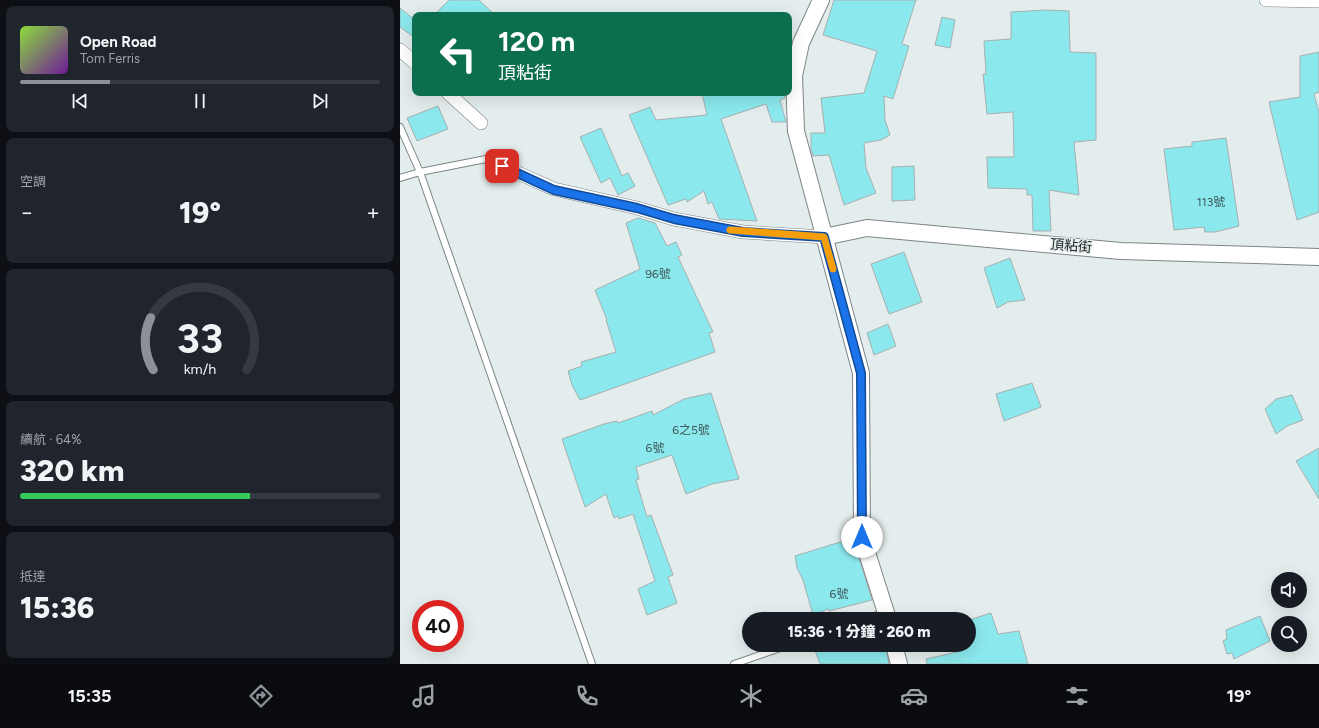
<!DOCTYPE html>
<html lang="zh-TW">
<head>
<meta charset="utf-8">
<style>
  :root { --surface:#171b24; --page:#20242c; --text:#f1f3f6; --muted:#9ea1a6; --line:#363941; --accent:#8c9099 }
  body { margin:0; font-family:Figtree,"Noto Sans TC",sans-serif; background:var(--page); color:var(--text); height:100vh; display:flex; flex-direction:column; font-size:15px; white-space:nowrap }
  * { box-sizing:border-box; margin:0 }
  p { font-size:13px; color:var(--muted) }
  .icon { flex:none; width:22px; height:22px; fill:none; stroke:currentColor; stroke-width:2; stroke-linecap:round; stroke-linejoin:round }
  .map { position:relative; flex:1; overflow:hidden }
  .sheet { display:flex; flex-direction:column; gap:6px; padding:6px; background:#0d0f14; width:400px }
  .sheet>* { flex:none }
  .hud { position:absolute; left:12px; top:12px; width:380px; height:84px; border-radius:8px; box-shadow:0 4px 16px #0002; background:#0b6e4f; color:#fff; overflow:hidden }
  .controls { position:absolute; left:871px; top:572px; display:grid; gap:8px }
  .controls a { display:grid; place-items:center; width:36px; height:36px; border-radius:50%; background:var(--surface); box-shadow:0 4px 16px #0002; font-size:20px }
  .speed { position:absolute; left:12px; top:600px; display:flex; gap:8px; font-size:20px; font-weight:700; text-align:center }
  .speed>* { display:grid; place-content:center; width:52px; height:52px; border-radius:50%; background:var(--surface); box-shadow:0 4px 16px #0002; line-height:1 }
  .speed .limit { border:6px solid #d22; background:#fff; color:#111 }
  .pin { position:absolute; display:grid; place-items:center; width:34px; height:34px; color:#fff; margin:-17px; border-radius:8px; box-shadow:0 2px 6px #0006 }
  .me { position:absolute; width:44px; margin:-22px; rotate:0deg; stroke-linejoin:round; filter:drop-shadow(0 0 3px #0008) }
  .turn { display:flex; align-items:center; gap:14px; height:84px; padding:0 20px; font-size:18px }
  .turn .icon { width:52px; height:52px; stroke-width:2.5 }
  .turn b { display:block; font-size:28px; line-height:34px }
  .big { font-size:30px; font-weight:800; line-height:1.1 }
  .sheet .card { flex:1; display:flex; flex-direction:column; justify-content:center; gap:6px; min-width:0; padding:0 14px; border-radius:8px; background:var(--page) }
  .sheet .dial { align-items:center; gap:0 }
  .dial svg { height:104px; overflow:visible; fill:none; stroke:var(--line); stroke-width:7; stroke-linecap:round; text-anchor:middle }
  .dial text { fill:var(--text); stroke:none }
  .song { display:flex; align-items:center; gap:12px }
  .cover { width:48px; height:48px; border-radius:6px; background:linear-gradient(135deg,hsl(90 70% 55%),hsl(280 70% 35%)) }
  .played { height:4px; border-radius:2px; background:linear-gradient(90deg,var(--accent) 25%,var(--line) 25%) }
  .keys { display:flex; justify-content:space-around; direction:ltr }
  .heat { display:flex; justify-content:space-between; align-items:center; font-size:22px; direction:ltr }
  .charge { height:6px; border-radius:3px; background:linear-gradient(90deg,#34c759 64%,var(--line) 0) }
  .trip { position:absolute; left:342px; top:612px; width:234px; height:40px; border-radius:20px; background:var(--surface); box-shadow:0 4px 16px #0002; font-weight:800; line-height:40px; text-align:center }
  .menu { display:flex; height:64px; justify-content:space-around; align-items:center; background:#090b0e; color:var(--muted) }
  .menu .icon { width:28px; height:28px }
  .menu .active { color:var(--accent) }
  .menu b { font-size:18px; color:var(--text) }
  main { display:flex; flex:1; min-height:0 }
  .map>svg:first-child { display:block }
</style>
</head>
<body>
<main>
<section class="sheet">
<div class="card">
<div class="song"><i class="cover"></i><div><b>Open Road</b><p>Tom Ferris</p></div></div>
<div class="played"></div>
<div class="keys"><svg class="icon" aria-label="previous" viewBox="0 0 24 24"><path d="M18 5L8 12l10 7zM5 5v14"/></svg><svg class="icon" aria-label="pause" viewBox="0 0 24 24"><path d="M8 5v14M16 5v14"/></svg><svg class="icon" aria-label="next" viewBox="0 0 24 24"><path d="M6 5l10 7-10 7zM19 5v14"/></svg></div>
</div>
<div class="card"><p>空調</p>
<div class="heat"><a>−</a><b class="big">19°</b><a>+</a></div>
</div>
<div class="card dial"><svg viewBox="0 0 100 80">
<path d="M14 69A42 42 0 1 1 86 69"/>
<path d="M14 69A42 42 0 0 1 12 29" stroke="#8c9099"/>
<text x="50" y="56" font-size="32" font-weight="700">33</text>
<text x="50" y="72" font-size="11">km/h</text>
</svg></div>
<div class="card"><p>續航 · 64%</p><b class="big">320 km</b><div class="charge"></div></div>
<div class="card"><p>抵達</p><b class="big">15:36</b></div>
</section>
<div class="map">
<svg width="919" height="664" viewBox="0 0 919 664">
  <rect width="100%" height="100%" fill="#e4eded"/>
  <!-- building -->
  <path fill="#8be9ed" stroke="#a7afaf" d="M 49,0 L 79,0 L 95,15 L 34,15 Z
    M 434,0 L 516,0 L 502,44 L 509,46 L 493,99 L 484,96 L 485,120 L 490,135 L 481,140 L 464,143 L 466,168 L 476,193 L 444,205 L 429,155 L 413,156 L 411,149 L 411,133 L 425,133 L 421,98 L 464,93 L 477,51 L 423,35 Z
    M 0,8 L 15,20 L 15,38 L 0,27 Z
    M 645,10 L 669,11 L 670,52 L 696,53 L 696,140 L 674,142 L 679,195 L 649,190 L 651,231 L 633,231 L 632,195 L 627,195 L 627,189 L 588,188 L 587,157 L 614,157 L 613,112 L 587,114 L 583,74 L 586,74 L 584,41 L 611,39 L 611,12 Z
    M 542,17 L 555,20 L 550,48 L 535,45 Z
    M 919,52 L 919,92 L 914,94 L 919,112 L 919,212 L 897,220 L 869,102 L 900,97 L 900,56 Z
    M 302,93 L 385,93 L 385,98 L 380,100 L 386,122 L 372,122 L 366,104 L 321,119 L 357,221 L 319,219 L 312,202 L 308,204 L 304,191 L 287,202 L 286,199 L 268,205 L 229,115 L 250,107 L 256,120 L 307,115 Z
    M 38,106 L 48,129 L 17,141 L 7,118 Z
    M 201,128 L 222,176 L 228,173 L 235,186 L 218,195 L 210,178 L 201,183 L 180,137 Z
    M 826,138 L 839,226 L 815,232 L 805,232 L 804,227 L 774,230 L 764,149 L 792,146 L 792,142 Z
    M 514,166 L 515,200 L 492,201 L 492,167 Z
    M 238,218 L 255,223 L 267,246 L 276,242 L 282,255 L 278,257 L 313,332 L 309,333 L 315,352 L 180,400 L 172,385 L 168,371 L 182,366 L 181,362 L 216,352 L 206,320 L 207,320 L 195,290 L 240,269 L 226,223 Z
    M 504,252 L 522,302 L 489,314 L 471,264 Z
    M 610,258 L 625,300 L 608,302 L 597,308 L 584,268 Z
    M 488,324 L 496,346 L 474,355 L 467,333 Z
    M 632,383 L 641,407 L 604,421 L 596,394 Z
    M 311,393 L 339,479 L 312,484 L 286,494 L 272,455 L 236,467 L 239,479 L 236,480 L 247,517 L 251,515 L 273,575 L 268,577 L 277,603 L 247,615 L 238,589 L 255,581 L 233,514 L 219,519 L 218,516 L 214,518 L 206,494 L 185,507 L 162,439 L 204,424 L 217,421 L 218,423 L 252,411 L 253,415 L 284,399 Z
    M 892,395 L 903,420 L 887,426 L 876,434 L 865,409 L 876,399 Z
    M 919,448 L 919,499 L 896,461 Z
    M 453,538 L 472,600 L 429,611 L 428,609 L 413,615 L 403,580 L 397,568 L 395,556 Z
    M 591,613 L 598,634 L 619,631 L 628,664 L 527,664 L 526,659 L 557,652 L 555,645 L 569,645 L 569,620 Z
    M 860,616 L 870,641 L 834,659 L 832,653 L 827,654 L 823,641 L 827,639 L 826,630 Z
    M 413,645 L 485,645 L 489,664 L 420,664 Z"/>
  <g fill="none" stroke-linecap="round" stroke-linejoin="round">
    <!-- service casing -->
    <g stroke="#7d8586" stroke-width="8">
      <path id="service" d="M 0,127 L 20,172 L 192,664
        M 0,178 L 20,172 L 86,159 L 102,166
        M 466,619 L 485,612
        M 334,664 L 389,645"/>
    </g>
    <!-- minor casing -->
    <g stroke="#7d8586" stroke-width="14">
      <path id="minor" d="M 866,0 L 919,1
        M 0,50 L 15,63
        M 48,93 L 81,123
        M 102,166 L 154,189 L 237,208 L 274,219 L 343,232 L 424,237"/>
    </g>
    <!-- tertiary casing -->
    <g stroke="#7d8586" stroke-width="18">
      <path id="tertiary" d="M 421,0 L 401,43 L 394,76 L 396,131 L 461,373 L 462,537 L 488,619
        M 424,237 L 467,228 L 721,251 L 919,257
        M 494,645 L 499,664"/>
    </g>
    <!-- service -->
    <use href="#service" stroke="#fff" stroke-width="6"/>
    <!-- minor -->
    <use href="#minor" stroke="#fff" stroke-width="13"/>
    <!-- tertiary -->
    <use href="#tertiary" stroke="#fff" stroke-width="16"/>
  </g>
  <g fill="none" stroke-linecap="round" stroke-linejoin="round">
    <!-- route casing -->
    <g stroke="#114b97" stroke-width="10">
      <path id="route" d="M 102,166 L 154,190 L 237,208 L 274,219 L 343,232 L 424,237 L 461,373 L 462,537"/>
    </g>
    <!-- route -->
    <use href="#route" stroke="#1a73e8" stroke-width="7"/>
    <!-- slow -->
    <path stroke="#f59e0b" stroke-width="7" d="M 330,230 L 424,237 L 433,269"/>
  </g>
  <g text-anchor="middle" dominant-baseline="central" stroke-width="3" stroke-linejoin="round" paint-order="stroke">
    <!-- number labels -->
    <g font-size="12" fill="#3d5758">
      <text x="811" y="202">113號</text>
      <text x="258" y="274">96號</text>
      <text x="291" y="430">6之5號</text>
      <text x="255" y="448">6號</text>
      <text x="439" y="594">6號</text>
    </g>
    <!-- street labels -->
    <g font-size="14" fill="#232626" stroke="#e4eded">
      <text transform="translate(671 246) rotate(5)">頂粘街</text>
    </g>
  </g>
</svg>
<div class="controls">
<a><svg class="icon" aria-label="sound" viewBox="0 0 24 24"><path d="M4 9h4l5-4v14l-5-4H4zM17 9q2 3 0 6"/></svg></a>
<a><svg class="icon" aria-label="search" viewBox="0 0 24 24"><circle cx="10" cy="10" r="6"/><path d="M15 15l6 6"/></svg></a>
</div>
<div class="speed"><div class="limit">40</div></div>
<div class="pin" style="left:102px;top:166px;background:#d93025"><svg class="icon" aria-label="arrive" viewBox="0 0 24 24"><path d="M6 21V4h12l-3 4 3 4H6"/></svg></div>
<svg class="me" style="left:462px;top:537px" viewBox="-20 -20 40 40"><circle r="19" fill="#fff"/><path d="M0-13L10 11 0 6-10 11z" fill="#1a73e8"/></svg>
<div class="trip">15:36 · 1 分鐘 · 260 m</div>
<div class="hud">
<div class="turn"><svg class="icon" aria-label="left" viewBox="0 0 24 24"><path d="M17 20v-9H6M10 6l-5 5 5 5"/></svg><div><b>120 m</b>頂粘街</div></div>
</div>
</div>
</main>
<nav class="menu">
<b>15:35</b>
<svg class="icon active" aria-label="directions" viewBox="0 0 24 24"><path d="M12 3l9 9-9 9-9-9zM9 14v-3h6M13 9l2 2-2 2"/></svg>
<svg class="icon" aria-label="music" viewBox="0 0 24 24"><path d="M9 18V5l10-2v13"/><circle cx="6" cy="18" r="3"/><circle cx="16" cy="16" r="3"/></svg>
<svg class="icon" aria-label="phone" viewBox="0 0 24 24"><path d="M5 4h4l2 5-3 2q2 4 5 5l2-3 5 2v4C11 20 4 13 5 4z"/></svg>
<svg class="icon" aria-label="climate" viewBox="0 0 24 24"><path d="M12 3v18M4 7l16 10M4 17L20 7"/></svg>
<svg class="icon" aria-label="car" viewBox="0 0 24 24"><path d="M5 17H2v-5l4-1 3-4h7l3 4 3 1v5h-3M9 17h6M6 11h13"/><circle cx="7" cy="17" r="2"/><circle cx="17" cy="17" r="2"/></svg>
<svg class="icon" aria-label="filters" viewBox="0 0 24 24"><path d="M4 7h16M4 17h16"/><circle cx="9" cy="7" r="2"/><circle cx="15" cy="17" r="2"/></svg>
<b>19°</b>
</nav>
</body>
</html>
